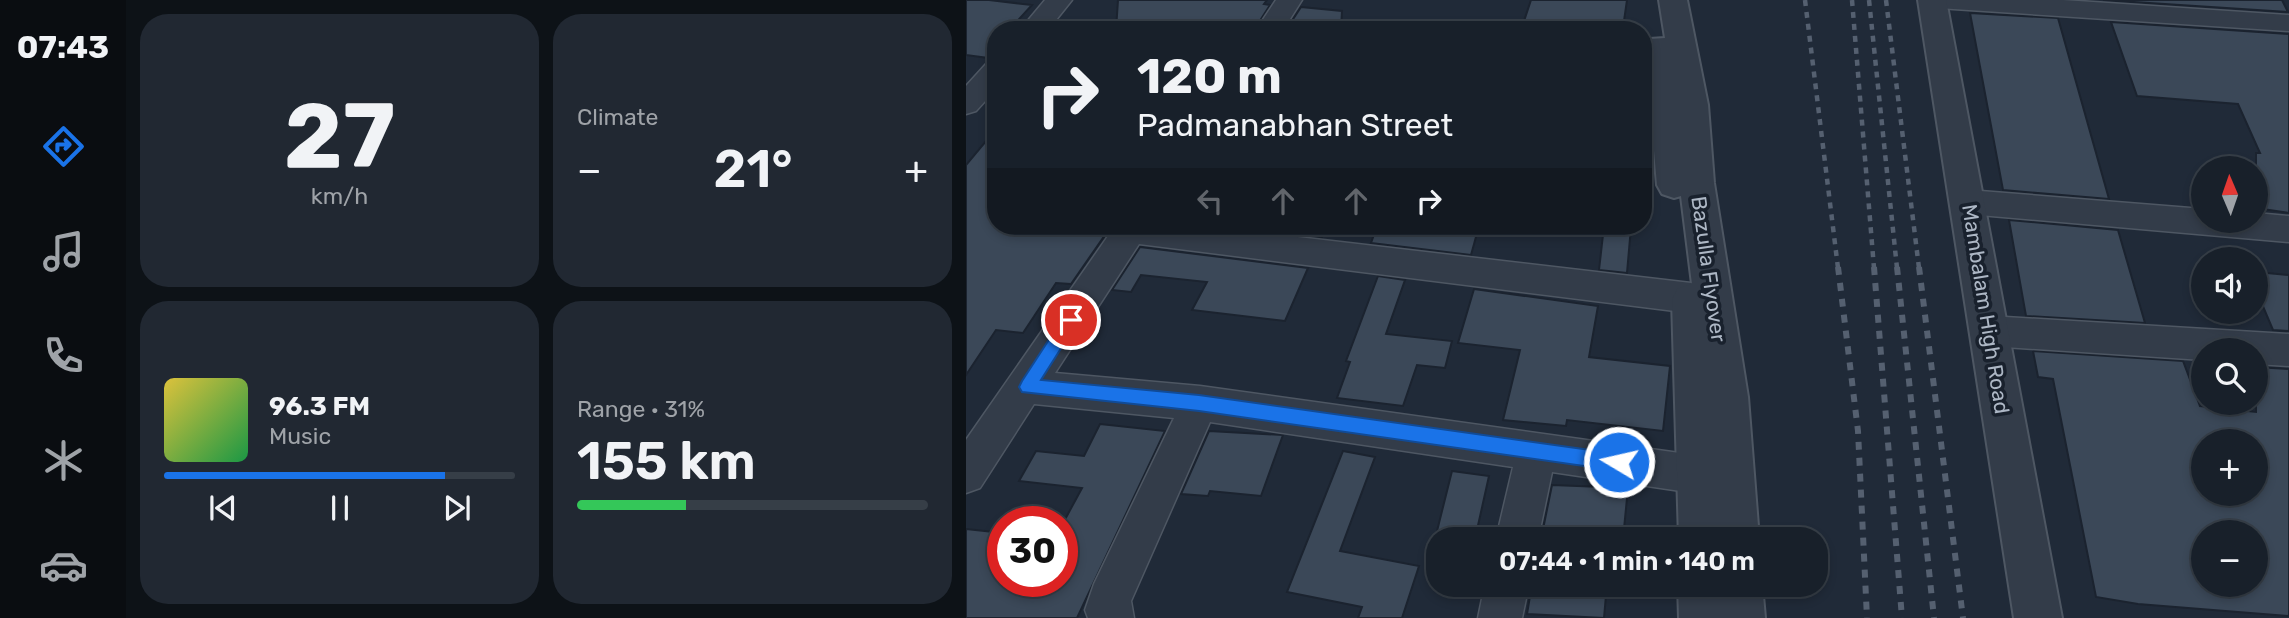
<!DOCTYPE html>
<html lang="en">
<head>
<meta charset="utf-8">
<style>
  :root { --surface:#18202a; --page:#212832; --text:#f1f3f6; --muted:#9fa3a8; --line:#363e47; --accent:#1a73e8 }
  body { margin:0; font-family:Rubik,sans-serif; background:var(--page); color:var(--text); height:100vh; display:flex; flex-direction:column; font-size:26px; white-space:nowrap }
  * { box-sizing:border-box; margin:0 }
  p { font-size:23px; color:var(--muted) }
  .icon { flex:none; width:38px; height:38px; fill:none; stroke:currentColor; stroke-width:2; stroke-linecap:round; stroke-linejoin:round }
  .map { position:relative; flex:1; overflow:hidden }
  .side { display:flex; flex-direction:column; gap:14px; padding:14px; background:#0d1217; width:840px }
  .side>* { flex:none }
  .guide { position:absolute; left:21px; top:21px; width:665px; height:214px; border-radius:28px; box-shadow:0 4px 10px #0003,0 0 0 2px var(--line); background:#18202a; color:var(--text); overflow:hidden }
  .needle { width:46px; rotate:358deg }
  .tools { position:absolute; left:1225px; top:156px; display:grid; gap:14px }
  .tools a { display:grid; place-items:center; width:77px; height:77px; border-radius:50%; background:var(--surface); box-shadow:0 4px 10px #0003,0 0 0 2px var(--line); font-size:35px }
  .speed { position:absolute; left:21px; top:506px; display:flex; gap:14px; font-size:35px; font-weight:700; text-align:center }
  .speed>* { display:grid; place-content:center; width:91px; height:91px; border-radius:50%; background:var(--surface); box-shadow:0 4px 10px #0003,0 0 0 2px var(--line); line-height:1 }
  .speed .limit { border:10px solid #d22; background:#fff; color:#111 }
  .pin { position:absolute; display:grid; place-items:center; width:60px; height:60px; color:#fff; margin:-30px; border:4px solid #fff; border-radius:50%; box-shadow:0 2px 7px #0007 }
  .me { position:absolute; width:77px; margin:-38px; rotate:279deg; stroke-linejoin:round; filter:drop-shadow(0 0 5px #0008) }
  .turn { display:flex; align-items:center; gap:24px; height:147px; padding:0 35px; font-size:32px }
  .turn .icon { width:91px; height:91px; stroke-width:2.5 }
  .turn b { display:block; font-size:49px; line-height:60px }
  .lanes { display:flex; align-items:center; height:66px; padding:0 35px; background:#0003; justify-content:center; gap:35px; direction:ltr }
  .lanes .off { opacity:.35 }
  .big { font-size:52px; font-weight:600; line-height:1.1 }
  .side .card { flex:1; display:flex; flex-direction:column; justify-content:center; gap:10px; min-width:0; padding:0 24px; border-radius:28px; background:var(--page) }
  .side .dial { align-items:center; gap:0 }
  .dial b { font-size:91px; line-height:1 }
  .song { display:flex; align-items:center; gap:21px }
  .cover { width:84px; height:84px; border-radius:10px; background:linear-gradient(135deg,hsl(50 70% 55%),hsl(140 70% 35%)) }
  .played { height:7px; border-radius:4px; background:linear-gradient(90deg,var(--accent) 80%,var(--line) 80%) }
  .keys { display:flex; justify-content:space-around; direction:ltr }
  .heat { display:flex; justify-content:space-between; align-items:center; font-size:38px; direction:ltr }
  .charge { height:10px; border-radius:5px; background:linear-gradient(90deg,#34c759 31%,var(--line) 0) }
  .side .tiles { flex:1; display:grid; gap:14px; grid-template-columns:repeat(2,1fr) }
  .trip { position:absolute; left:460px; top:527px; width:402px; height:70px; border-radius:28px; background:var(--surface); box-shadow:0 4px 10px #0003,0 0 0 2px var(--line); font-weight:600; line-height:70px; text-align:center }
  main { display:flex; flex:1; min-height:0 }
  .menu { display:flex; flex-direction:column; width:126px; justify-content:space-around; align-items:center; background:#0a0d11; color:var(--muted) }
  .menu .icon { width:49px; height:49px }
  .menu .on { color:var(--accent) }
  .menu b { font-size:32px; color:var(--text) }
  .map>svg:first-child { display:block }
</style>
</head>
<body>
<main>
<nav class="menu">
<b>07:43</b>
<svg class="icon on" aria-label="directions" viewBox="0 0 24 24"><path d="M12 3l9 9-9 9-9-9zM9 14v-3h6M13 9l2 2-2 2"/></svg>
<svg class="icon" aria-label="music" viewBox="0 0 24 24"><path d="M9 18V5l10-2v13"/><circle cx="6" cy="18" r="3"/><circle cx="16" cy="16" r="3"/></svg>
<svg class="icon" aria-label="phone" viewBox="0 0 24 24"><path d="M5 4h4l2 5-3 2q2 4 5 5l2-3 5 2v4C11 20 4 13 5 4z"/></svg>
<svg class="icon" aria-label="climate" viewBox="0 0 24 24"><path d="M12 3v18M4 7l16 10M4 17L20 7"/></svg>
<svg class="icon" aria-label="car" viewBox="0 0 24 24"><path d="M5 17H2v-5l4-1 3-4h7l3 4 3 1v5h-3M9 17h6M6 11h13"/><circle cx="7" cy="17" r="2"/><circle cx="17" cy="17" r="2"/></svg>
</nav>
<section class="side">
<div class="tiles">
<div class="card dial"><b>27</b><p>km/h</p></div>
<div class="card"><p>Climate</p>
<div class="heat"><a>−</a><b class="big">21°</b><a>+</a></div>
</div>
<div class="card">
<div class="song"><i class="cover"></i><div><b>96.3 FM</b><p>Music</p></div></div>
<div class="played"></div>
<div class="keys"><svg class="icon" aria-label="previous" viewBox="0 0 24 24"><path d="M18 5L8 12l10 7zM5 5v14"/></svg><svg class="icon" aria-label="pause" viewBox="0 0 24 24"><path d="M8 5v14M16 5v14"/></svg><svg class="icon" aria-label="next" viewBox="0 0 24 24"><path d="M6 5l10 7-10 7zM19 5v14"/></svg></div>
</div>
<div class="card"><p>Range · 31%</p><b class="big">155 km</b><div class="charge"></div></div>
</div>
</section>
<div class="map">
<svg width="1323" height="618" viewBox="0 0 1323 618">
  <rect width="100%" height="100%" fill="#202a38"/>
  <!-- building -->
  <path fill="#3b4858" stroke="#1b232f" stroke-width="2" fill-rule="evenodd" d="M 0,0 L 23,0 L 66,5 L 43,30 L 30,30 L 30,59 L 0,55 Z
    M 152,0 L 301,0 L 298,4 L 304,5 L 288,30 L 150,30 Z
    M 565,0 L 661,0 L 657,28 L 605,25 L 604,30 L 555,30 Z
    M 1137,0 L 1316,0 L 1322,12 Z
    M 335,7 L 376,11 L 375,30 L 320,30 Z
    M 1004,13 L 1092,18 L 1143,199 L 1037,190 Z
    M 1145,22 L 1323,34 L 1323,213 L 1290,208 L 1290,153 L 1294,153 L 1272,104 L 1171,96 Z
    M 30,129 L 30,226 L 125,226 L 120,233 L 139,235 L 105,284 L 90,283 L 57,333 L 30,330 L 0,375 L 0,165 Z
    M 1043,220 L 1152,230 L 1179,323 L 1060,316 Z
    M 264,226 L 361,226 L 356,237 Z
    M 411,226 L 513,226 L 505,255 L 405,243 Z
    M 638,226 L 665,227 L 661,273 L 633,270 Z
    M 174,247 L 342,268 L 319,321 L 226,310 L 241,282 L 175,275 L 165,292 L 146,290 Z
    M 1290,272 L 1323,275 L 1323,331 L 1307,330 L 1290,290 Z
    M 412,276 L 439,280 L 420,334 L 486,341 L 479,368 L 451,365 L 437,406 L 371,398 L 384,362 L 380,361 Z
    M 508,289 L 632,306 L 623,357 L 704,366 L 697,431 L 601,420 L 600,426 L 537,420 L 554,350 L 492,343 Z
    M 1067,351 L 1217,361 L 1234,406 L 1290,412 L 1290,367 L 1323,369 L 1323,616 L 1172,604 L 1130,597 L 1087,379 L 1072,377 ZM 1237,441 L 1290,441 L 1290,494 L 1237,494 ZM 1237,532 L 1290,532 L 1290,584 L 1237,584 Z
    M 134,424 L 199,431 L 111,618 L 0,618 L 0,529 L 37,533 L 37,581 L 96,585 L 96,525 L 116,488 L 53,481 L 70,451 L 118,456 Z
    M 243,431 L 317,435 L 295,496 L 244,491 L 242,496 L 215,494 Z
    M 377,451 L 409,457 L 374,551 L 453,566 L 436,618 L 392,618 L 396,607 L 321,592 Z
    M 486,471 L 523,476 L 509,539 L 469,539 Z
    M 586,485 L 662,488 L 657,539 L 575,539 Z
    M 566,584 L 641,584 L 638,618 L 561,614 Z"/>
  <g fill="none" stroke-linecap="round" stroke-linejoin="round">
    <!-- minor casing -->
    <g stroke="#4e5763" stroke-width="3">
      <path id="minor" d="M 79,0 L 106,0 L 82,30 L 54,30 Z
        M 310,0 L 336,0 L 317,30 L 290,30 Z
        M 959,0 L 1097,0 L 1323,15 L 1323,31 L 972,8 L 963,6 Z
        M 30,62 L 30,89 L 10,111 L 0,114 L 0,86 L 20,64 Z
        M 677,118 L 711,123 L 716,131 L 711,139 L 701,142 L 677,140 Z
        M 1002,190 L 1237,209 L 1237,220 L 1290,220 L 1290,213 L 1323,216 L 1323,242 L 1002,214 L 991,211 L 986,202 L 991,193 Z
        M 149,226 L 237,226 L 725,283 L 737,288 L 742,298 L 737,308 L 725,313 L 173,244 L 89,373 L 234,386 L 735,456 L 749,461 L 755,475 L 749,489 L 735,494 L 586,472 L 572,539 L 530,539 L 547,467 L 244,422 L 165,601 L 168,618 L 122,618 L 119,610 L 128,584 L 208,418 L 68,404 L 14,488 L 0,493 L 0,440 Z
        M 1023,316 L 1323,334 L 1323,366 L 1290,364 L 1290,350 L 1237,350 L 1237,360 L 1023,346 L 1010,342 L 1005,331 L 1010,320 Z
        M 519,584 L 563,584 L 556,618 L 512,618 Z"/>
    </g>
    <!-- tertiary casing -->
    <g stroke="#4e5763" stroke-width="4">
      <path id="tertiary" d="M 693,0 L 721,0 L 742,105 L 748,183 L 782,397 L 793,539 L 713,539 L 706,300 L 711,289 L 726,284 L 715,196 L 708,198 L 696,194 L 691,185 L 679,46 L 683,39 L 699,38 Z
        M 952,0 L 980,0 L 1096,618 L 1048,618 Z
        M 712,584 L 796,584 L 799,618 L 713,618 Z"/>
    </g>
    <!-- minor -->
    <use href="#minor" fill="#333c49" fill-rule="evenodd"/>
    <!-- tertiary -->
    <use href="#tertiary" fill="#333c49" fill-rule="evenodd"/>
    <!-- rail-far1 -->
    <path stroke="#556070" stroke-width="4.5" stroke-dasharray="6 6" stroke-linecap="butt" d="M 839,0 L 872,268
      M 886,0 L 908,268
      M 903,0 L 931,268
      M 920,0 L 953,268"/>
    <!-- rail -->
    <path stroke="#556070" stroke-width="6" stroke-dasharray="8 8" stroke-linecap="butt" d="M 872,267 L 892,431 L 901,618
      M 908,267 L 936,618
      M 931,267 L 968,618
      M 953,267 L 997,618"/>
  </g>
  <!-- route -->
  <path fill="#1a73e8" stroke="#114b97" stroke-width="2" d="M 105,313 L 113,320 L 75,380 L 233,395 L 653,454 L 659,456 L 662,462 L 659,468 L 653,471 L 233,411 L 56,392 L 53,387 L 56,381 L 99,315 Z"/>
  <g text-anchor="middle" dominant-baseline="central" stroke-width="7" stroke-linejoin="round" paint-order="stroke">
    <!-- street labels -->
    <g font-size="21" fill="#adb7c5" stroke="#19212d">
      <text transform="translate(743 269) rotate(82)">Bazulla Flyover</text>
      <text transform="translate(1020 309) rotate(81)">Mambalam High Road</text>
    </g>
  </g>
</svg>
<div class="tools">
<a><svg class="needle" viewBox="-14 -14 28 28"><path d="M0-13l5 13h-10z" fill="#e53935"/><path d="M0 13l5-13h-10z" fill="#9fa3a8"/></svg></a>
<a><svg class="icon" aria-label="sound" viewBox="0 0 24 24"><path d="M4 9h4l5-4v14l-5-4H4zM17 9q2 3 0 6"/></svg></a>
<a><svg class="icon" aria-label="search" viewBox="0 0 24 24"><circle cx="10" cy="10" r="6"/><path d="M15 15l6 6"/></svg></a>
<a>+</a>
<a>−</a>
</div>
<div class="speed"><div class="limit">30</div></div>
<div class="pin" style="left:105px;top:320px;background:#d93025"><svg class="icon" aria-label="arrive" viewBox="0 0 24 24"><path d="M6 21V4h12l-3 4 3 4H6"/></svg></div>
<svg class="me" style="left:653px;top:462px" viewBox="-20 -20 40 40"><circle r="17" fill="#1a73e8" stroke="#fff" stroke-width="3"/><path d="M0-11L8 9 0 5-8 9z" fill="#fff"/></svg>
<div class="trip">07:44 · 1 min · 140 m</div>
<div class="guide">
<div class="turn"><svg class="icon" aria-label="right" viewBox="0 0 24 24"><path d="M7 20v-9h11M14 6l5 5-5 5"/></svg><div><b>120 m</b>Padmanabhan Street</div></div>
<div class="lanes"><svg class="icon off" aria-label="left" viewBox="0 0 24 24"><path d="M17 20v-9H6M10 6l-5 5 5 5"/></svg><svg class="icon off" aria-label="ahead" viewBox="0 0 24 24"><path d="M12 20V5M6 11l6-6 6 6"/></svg><svg class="icon off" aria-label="ahead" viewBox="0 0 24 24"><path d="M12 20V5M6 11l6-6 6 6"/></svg><svg class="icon" aria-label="right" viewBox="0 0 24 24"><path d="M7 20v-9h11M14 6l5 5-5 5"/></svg></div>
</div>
</div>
</main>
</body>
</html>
